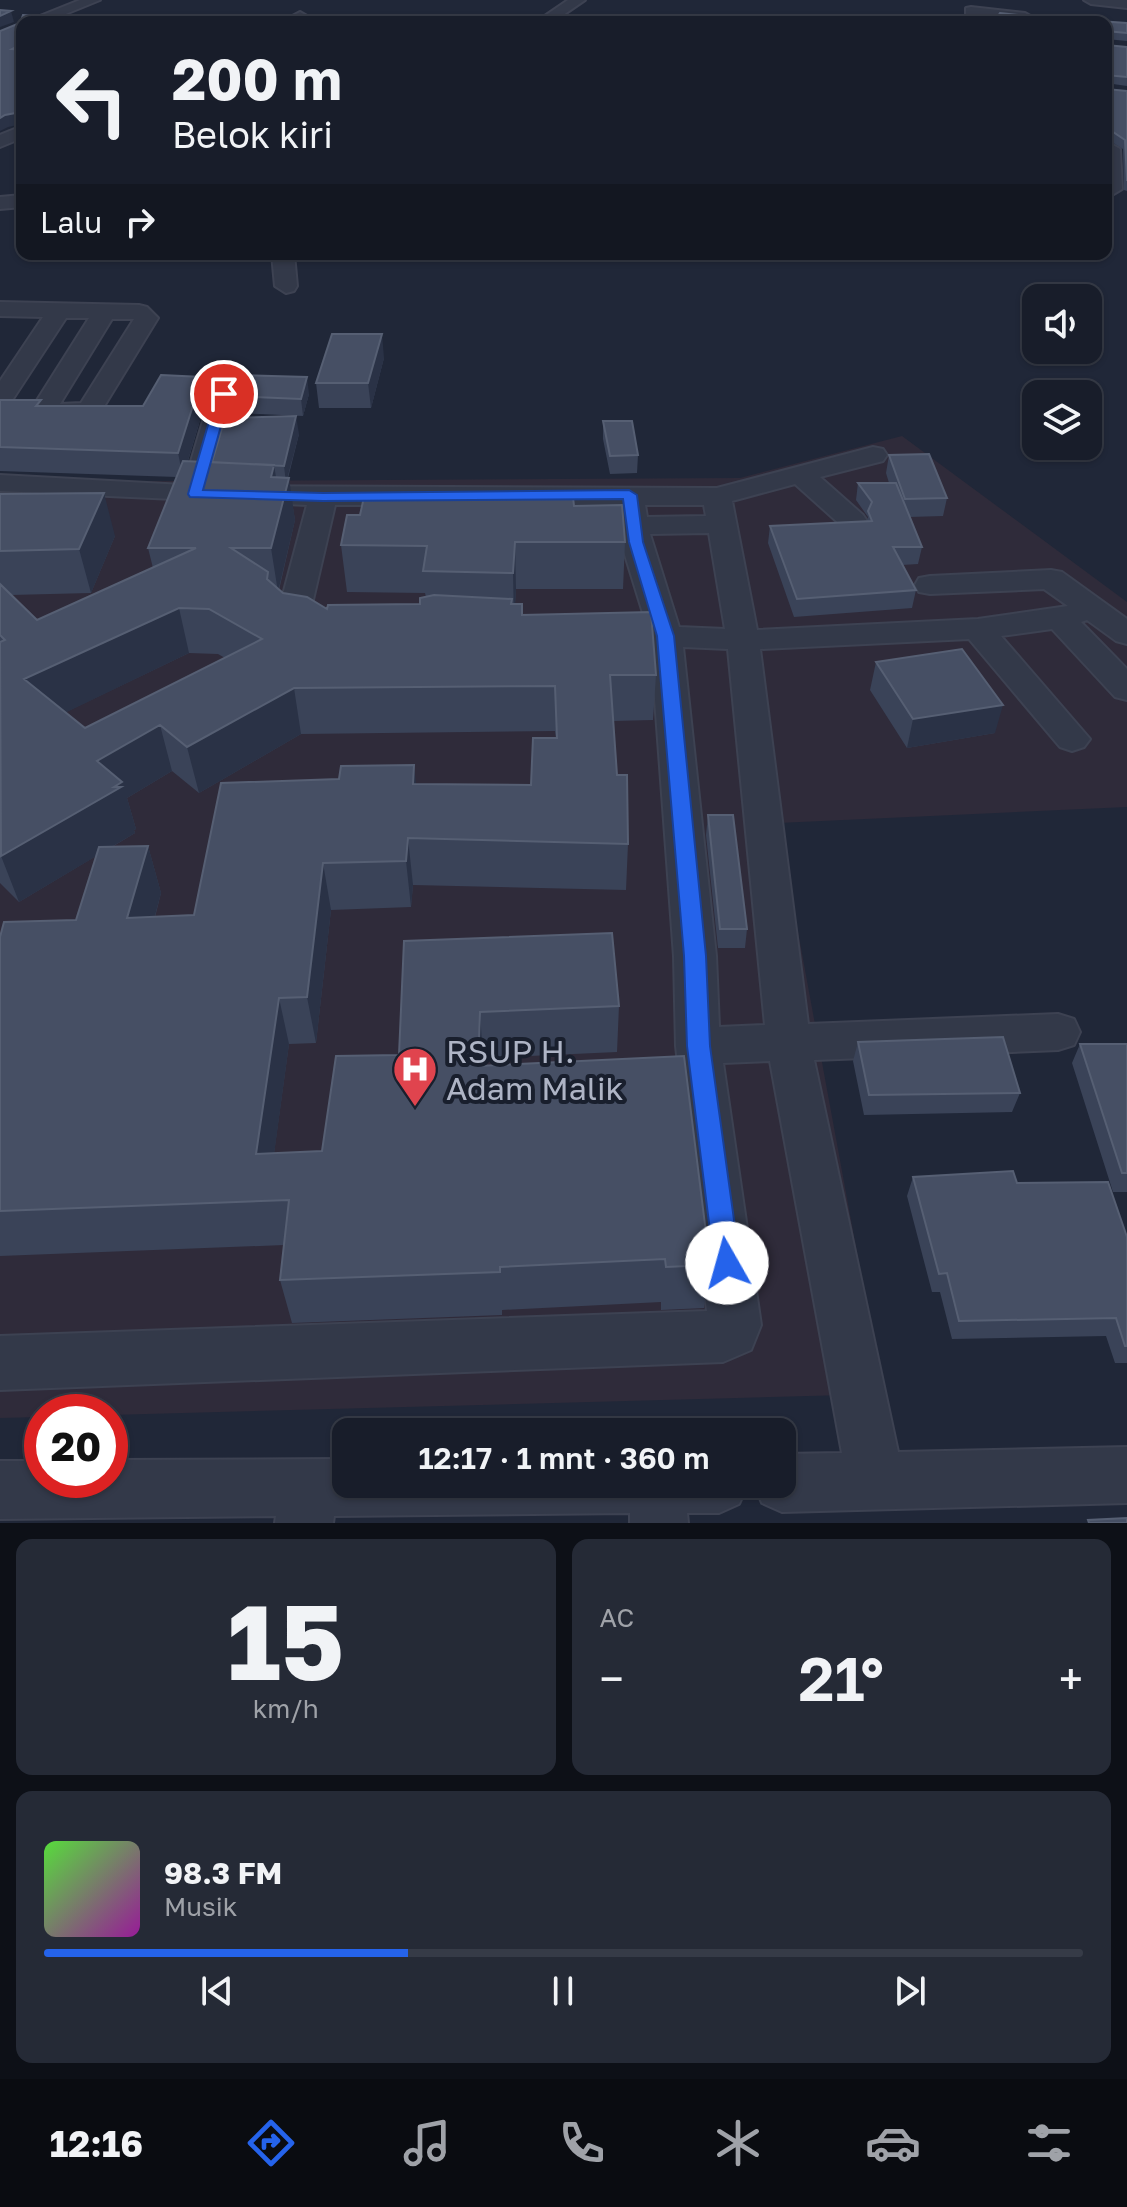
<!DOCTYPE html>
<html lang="id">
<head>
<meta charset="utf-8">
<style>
  :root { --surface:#181d2a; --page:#252a36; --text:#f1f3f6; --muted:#9fa2a8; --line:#363b47; --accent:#2563eb }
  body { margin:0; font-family:"Golos Text",sans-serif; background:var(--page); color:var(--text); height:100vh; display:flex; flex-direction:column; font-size:30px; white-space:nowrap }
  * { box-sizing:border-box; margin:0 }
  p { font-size:26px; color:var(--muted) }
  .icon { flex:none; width:44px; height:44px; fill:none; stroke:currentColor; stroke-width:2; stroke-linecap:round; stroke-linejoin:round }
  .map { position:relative; height:1523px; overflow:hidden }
  .sheet { display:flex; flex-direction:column; gap:16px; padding:16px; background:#0d1017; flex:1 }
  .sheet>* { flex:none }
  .banner { position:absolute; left:16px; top:16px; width:1096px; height:244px; border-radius:16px; box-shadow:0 2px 6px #0004,0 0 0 2px var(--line); background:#181d2a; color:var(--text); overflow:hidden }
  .fabs { position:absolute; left:1022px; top:284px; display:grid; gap:16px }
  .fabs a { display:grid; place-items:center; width:80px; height:80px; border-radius:16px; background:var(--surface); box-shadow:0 2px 6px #0004,0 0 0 2px var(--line); font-size:40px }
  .speed { position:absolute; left:24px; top:1394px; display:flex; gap:16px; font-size:40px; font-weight:700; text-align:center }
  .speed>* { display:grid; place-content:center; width:104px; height:104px; border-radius:50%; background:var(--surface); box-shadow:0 2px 6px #0004,0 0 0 2px var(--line); line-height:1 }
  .speed .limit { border:12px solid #d22; background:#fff; color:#111 }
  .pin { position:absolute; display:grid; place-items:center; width:68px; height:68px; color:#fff; margin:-34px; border:4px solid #fff; border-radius:50%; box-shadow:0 2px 8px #0007 }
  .me { position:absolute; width:88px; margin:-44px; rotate:353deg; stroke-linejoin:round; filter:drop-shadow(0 0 6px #0008) }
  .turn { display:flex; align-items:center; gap:28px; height:168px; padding:0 24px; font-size:36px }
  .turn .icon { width:104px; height:104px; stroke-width:2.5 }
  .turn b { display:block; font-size:56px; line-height:68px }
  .then { display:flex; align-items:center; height:76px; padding:0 24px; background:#0003; gap:16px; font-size:30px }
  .big { font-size:60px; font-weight:600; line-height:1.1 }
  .sheet .card { flex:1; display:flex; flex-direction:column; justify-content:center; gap:12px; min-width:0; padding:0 28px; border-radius:16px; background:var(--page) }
  .sheet .dial { align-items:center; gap:0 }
  .dial b { font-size:104px; line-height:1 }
  .song { display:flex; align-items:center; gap:24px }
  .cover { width:96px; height:96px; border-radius:12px; background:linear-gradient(135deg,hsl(110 70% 55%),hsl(300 70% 35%)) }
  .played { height:8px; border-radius:4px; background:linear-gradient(90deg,var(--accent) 35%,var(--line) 35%) }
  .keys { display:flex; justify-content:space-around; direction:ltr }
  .heat { display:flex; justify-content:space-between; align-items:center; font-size:44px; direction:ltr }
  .sheet .tiles { flex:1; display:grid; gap:16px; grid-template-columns:1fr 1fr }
  .card:last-child { grid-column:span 2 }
  .trip { position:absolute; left:332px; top:1418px; width:464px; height:80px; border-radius:16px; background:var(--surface); box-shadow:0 2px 6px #0004,0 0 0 2px var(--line); font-weight:600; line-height:80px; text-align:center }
  .dock { display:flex; height:128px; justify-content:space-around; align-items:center; background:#0a0c11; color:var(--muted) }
  .dock .icon { width:56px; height:56px }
  .dock .active { color:var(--accent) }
  .dock b { font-size:36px; color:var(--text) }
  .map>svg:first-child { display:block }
</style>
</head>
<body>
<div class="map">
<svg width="1127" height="1523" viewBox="0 0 1127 1523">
  <rect width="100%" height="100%" fill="#202738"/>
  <!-- medical -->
  <path fill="#2f2b3a" d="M 902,436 L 1127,602 L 1127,807 L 778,823 L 883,1394 L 110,1415 L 110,1412 L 42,1412 L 42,1417 L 0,1418 L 0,482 L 740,478 Z"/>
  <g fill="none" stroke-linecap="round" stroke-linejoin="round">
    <!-- minor casing -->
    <g stroke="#3d4252" stroke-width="4">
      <path id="minor" d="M 80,0 L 100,0 L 46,22 L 25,22 Z
        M 568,0 L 585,0 L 553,22 L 536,22 Z
        M 1084,0 L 1127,0 L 1127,8 L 1091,4 Z
        M 971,7 L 1025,13 L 1041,22 L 966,14 L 966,8 Z
        M 300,12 L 307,16 L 305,19 L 281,22 Z
        M 22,126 L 22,138 L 0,147 L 0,135 Z
        M 1111,144 L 1120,149 L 1122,189 L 1112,195 L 1106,193 L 1106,145 Z
        M 22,195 L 22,207 L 0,209 L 0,197 Z
        M 272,254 L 294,254 L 297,286 L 294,291 L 286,293 L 275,286 Z
        M 0,302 L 139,305 L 147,307 L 158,318 L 100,413 L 78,420 L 0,421 L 0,381 L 43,317 L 0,316 ZM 66,318 L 89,318 L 34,405 L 9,405 ZM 112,319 L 134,319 L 81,403 L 60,404 Z
        M 224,386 L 233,389 L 237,394 L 211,486 L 717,488 L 873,447 L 883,449 L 887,455 L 883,461 L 820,477 L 863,515 L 867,521 L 863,527 L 853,530 L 843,527 L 795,484 L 732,501 L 757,630 L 978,619 L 1068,606 L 1044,589 L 930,594 L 919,592 L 915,585 L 919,578 L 930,576 L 1051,570 L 1062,572 L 1127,619 L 1127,644 L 1116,641 L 1087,620 L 1081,622 L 1127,669 L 1127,700 L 1115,697 L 1052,629 L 1001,636 L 1090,739 L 1084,747 L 1072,751 L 1060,747 L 969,639 L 760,649 L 808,1024 L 1058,1014 L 1074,1019 L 1080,1032 L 1074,1045 L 1058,1050 L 814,1060 L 898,1452 L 1127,1447 L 1127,1503 L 782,1512 L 762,1503 L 754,1484 L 782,1484 L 782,1454 L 842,1453 L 770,1061 L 723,1063 L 761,1325 L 751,1350 L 723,1362 L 0,1390 L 0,1336 L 707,1311 L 676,1046 L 674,956 L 651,645 L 631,642 L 626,635 L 631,628 L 647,626 L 621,542 L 616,505 L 335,505 L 309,617 L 324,622 L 329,629 L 324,636 L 313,639 L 286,632 L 277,617 L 307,505 L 0,491 L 0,475 L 184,485 L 211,394 L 215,389 ZM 645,505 L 704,505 L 706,516 L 647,517 ZM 709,533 L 725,629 L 679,627 L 650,534 ZM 683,647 L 728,649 L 765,1025 L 719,1027 L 716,956 Z
        M 346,1459 L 346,1484 L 748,1484 L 739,1504 L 719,1513 L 687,1513 L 688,1523 L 630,1523 L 630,1513 L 334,1516 L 333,1523 L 275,1523 L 276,1516 L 0,1519 L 0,1461 L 42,1461 L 42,1480 L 110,1480 L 110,1460 Z"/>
    </g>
    <!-- minor -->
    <use href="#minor" fill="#333949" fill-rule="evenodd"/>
  </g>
  <!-- wall -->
  <path fill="#3a4358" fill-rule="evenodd" d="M 1106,22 L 1127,23 L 1127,41 L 1106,39 Z
    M 1106,45 L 1127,47 L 1127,86 L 1106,83 Z
    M 1127,91 L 1127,191 L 1124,190 L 1123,149 L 1110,141 L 1106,143 Z
    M 384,358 L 371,408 L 319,408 L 316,383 Z
    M 202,377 L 206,400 L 188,461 L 213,462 L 299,434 L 288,478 L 295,520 L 279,590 L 283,593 L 327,609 L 420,604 L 426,597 L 425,593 L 347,592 L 341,545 L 574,506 L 625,542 L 623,589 L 516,589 L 515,604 L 522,615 L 656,675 L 653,720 L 613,721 L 617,775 L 628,844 L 626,890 L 413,885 L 411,907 L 331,910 L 316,1043 L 289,1044 L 274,1153 L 322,1151 L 399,1055 L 404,941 L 619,1006 L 617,1052 L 483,1058 L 482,1065 L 710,1265 L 704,1308 L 661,1310 L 661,1302 L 502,1310 L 502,1315 L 292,1323 L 280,1280 L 284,1245 L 0,1256 L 0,937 L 76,920 L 96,856 L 19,902 L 0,883 L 0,494 L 115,536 L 91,593 L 11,595 L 37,620 L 153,568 L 148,548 L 177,477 L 0,471 L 0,400 L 43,406 L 143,406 ZM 189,653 L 218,654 L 225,658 L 85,728 L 66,712 ZM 555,731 L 556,738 L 531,785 L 416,784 L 194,915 L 155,917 L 161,893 L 148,846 L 112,847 L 135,833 L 134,830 L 136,829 L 127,798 L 172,771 L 199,793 L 301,734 Z
    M 309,394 L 303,416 L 235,413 L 232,396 Z
    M 603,421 L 638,455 L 637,473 L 610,474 L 603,439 Z
    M 889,455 L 947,498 L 943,516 L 909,517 L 922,547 L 918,564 L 902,565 L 916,590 L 912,608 L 794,617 L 768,543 L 770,526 L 867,521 L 868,517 L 856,500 L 858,483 L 889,483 L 886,473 Z
    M 876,662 L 995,733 L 907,748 L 870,690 Z
    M 708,815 L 747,929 L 745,948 L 718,948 L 706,835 Z
    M 858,1042 L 1020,1093 L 1012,1112 L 864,1115 L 853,1061 Z
    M 1080,1044 L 1127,1044 L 1127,1192 L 1113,1192 L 1072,1063 Z
    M 913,1177 L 1017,1183 L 1127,1237 L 1127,1363 L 1115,1363 L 1106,1336 L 952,1339 L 940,1292 L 932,1292 L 907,1196 Z"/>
  <!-- shaded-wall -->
  <path fill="#2a3246" d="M 11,11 L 14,22 L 0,27 L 0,16 Z
    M 21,112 L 22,124 L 8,127 L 0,131 L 0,118 L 5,115 Z
    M 1113,132 L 1110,141 L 1106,143 L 1106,136 Z
    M 382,334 L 384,358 L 371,408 L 368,383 Z
    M 202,377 L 206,400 L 183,477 L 178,453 Z
    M 307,377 L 309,394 L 303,416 L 301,399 Z
    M 296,416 L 299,434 L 286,483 L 284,466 Z
    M 274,465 L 281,507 L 289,478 L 295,520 L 278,592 L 271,548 L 271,477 Z
    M 104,493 L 115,536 L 91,593 L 79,549 Z
    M 515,542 L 516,589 L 514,621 L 513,573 Z
    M 179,608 L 189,653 L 40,725 L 24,679 Z
    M 294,688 L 301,734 L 199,793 L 187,747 Z
    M 1003,705 L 995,733 L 907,748 L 913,719 Z
    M 160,725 L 172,771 L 127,798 L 136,829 L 134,830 L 135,833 L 19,902 L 1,856 L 97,761 Z
    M 414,765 L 419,811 L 413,784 Z
    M 408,838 L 413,885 L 411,907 L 406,861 Z
    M 148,846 L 161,893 L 142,964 L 127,918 Z
    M 323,863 L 331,910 L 316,1043 L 307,997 Z
    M 279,998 L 289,1044 L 268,1199 L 256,1154 Z
    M 480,1012 L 483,1058 L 481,1111 L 478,1066 Z"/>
  <!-- building -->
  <path fill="#464f64" stroke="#565f73" stroke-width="2" fill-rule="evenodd" d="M 0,10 L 11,11 L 0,16 Z
    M 1000,13 L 1027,16 L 1027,21 L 1044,22 L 994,22 Z
    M 23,15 L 73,19 L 67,22 L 22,22 L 22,44 L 12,49 L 22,50 L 22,117 L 21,112 L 5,115 L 0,118 L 0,31 L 20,23 Z
    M 1099,21 L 1127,23 L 1127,33 L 1106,31 L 1106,22 L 1099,22 Z
    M 1106,45 L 1127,47 L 1127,77 L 1106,75 L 1106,78 Z
    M 1106,89 L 1127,91 L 1127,181 L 1125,140 L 1113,132 L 1106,136 Z
    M 332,334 L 382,334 L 368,383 L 316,383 Z
    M 161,375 L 202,377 L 178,453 L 0,447 L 0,400 L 41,400 L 36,406 L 143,406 Z
    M 236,375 L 307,377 L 301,399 L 232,396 Z
    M 296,416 L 284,466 L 212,462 L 225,418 Z
    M 603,421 L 632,421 L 638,455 L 610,456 Z
    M 929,454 L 947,498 L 905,499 L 889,455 Z
    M 183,461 L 274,465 L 271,477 L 289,478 L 271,548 L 231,548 L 268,572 L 267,579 L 283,593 L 307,597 L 327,609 L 328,605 L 420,604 L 420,598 L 434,595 L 512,599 L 511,604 L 522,604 L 522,615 L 651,612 L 656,675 L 610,675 L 617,775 L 627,775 L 628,844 L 408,838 L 406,861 L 323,863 L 307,997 L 279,998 L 256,1154 L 322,1151 L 336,1056 L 399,1055 L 404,941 L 612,933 L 619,1006 L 480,1012 L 478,1066 L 684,1056 L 710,1265 L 666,1267 L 665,1259 L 500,1267 L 500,1272 L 280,1280 L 289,1200 L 0,1211 L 0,937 L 4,922 L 76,920 L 99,847 L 148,846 L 127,918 L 194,915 L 221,783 L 339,779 L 341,766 L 414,765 L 413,784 L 531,785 L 533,738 L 557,738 L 555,686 L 294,688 L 187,747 L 160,725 L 97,761 L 122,782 L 114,787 L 121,787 L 1,856 L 0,642 L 5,640 L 0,635 L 0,584 L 37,620 L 196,548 L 148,548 ZM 179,608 L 209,609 L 262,639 L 85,728 L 24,679 Z
    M 858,483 L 896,483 L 922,547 L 893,547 L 916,590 L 797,599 L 770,526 L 872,521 L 868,511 L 872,502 Z
    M 104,493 L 79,549 L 0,551 L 0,494 Z
    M 364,497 L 573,497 L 574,506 L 622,505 L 625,542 L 515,542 L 513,573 L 423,571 L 427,546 L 341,545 L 347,515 L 360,515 Z
    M 962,649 L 1003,705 L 913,719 L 876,662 Z
    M 708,815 L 733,815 L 747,929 L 720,929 Z
    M 1003,1037 L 1020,1093 L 869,1095 L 858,1042 Z
    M 1080,1044 L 1127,1044 L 1127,1173 L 1122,1173 Z
    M 1013,1171 L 1017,1183 L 1108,1182 L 1127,1237 L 1127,1346 L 1125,1346 L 1116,1318 L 959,1321 L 947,1273 L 939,1274 L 913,1177 Z
    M 1127,1518 L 1127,1523 L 1089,1523 L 1088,1520 Z"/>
  <!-- route -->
  <path fill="#2563eb" stroke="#184099" stroke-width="2" d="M 224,390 L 230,394 L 203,490 L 323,493 L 629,490 L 637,495 L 643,542 L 674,636 L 706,956 L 710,1046 L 740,1263 L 736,1271 L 727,1275 L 718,1271 L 714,1263 L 687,1046 L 684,956 L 657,636 L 629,542 L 623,499 L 323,501 L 190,497 L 188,494 L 217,394 Z"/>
  <!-- icons -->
  <defs>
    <g id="hospital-pin" transform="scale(2.3)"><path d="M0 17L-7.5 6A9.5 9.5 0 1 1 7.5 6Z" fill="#e0444e" stroke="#191f2d"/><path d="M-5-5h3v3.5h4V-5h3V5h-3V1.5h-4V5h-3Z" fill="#fff"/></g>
  </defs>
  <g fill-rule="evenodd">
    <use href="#hospital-pin" x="415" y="1069"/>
  </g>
  <g text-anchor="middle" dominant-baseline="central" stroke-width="8" stroke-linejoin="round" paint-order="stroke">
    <!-- near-poi labels -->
    <g font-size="32" fill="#aeb4c5" stroke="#191f2d" text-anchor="start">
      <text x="446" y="1051">RSUP H.<tspan x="446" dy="37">Adam Malik</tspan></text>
    </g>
  </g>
</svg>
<div class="fabs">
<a><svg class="icon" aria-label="sound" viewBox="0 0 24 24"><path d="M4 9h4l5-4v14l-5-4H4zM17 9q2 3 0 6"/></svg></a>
<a><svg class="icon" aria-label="layers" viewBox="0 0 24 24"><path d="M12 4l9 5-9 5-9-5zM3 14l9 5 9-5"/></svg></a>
</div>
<div class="speed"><div class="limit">20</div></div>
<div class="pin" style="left:224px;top:394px;background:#d93025"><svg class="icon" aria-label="arrive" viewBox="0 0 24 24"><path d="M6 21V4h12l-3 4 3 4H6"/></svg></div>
<svg class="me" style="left:727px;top:1263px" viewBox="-20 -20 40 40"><circle r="19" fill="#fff"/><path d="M0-13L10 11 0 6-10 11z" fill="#2563eb"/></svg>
<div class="trip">12:17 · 1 mnt · 360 m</div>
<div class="banner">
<div class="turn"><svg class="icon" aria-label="left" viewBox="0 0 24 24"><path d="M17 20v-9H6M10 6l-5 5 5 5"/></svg><div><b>200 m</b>Belok kiri</div></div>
<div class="then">Lalu<svg class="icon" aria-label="right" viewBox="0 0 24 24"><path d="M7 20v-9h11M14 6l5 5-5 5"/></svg></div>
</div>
</div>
<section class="sheet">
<div class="tiles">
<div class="card dial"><b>15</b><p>km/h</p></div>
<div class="card"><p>AC</p>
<div class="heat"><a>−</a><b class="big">21°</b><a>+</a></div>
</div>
<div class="card">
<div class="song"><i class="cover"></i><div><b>98.3 FM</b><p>Musik</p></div></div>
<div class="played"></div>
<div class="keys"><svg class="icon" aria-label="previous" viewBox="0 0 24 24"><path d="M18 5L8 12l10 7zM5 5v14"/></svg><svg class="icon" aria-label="pause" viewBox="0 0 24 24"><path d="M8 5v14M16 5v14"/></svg><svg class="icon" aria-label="next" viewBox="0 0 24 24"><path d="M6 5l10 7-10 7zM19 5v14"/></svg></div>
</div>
</div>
</section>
<nav class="dock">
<b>12:16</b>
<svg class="icon active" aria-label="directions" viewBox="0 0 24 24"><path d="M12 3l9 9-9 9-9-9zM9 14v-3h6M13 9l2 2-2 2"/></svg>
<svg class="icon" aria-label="music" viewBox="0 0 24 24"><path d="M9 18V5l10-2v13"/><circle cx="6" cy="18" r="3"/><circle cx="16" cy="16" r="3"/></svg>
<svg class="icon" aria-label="phone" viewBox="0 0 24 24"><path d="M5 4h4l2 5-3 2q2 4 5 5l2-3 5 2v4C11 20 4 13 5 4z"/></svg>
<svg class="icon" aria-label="climate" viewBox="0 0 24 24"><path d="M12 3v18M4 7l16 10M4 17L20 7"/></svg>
<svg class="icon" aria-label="car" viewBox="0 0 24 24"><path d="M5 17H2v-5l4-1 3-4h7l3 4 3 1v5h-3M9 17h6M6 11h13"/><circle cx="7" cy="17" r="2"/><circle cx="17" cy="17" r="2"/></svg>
<svg class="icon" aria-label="filters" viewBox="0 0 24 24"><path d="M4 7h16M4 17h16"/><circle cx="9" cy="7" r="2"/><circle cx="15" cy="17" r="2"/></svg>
</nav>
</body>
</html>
